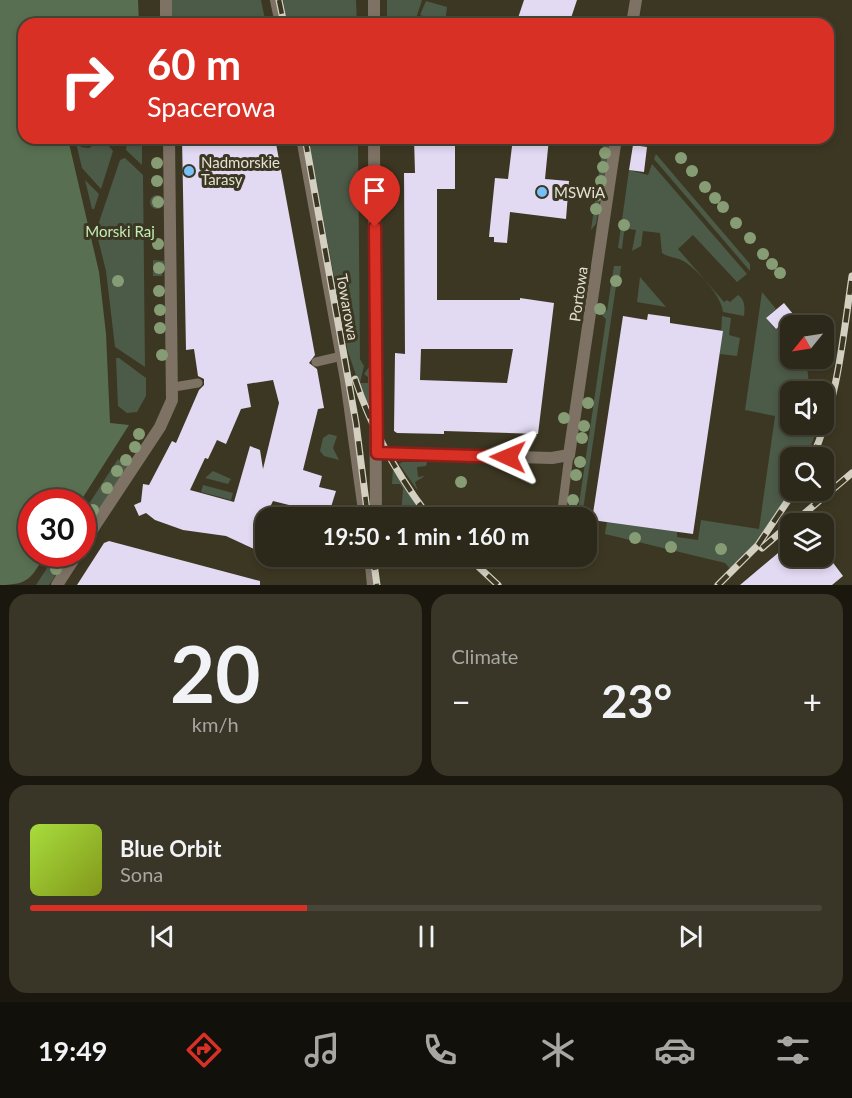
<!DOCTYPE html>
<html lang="en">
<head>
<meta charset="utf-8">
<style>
  :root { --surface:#2d291a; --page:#393527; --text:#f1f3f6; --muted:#a7a6a2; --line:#484539; --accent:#d93025 }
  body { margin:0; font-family:Lato,sans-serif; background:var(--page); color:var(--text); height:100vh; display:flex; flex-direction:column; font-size:22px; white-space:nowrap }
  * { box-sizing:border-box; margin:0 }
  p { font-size:20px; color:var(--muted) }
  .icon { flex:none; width:33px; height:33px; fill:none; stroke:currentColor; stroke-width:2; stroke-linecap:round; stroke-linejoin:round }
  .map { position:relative; height:585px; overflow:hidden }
  .details { display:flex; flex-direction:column; gap:9px; padding:9px; background:#19170e; flex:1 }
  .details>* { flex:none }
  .hud { position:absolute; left:18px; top:18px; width:816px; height:126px; border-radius:18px; box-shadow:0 3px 9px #0003,0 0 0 2px var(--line); background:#d93025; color:#fff; overflow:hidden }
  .needle { width:39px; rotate:240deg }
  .tools { position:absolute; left:780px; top:315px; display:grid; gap:12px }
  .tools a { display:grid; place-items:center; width:54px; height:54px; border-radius:12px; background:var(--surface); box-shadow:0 3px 9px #0003,0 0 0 2px var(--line); font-size:30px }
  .speed { position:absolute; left:18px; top:489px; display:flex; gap:12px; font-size:30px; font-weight:700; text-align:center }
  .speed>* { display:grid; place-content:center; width:78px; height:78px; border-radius:50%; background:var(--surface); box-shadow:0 3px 9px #0003,0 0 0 2px var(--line); line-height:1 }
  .speed .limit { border:9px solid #d22; background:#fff; color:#111 }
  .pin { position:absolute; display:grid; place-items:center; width:51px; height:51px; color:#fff; margin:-62px -26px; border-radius:50% 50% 50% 0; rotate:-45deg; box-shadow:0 0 6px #0007 }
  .pin .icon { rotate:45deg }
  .me { position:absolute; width:66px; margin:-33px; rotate:271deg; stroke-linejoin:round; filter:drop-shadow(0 0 4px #0008) }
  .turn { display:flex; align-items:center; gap:21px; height:126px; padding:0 30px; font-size:27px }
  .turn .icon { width:78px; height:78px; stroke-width:2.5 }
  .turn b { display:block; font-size:42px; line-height:51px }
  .big { font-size:45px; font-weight:700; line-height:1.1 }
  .details .widget { flex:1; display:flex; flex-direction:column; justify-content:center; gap:9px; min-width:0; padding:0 21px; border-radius:18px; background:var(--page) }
  .details .dial { align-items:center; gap:0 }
  .dial b { font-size:78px; line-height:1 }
  .song { display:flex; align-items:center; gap:18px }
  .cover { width:72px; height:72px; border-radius:9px; background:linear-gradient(135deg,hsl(80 70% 55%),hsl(70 70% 35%)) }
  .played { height:6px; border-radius:3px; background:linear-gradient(90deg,var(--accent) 35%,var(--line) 35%) }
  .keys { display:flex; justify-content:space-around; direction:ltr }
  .heat { display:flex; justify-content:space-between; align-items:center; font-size:33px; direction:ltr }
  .details .tiles { flex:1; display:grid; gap:9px; grid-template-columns:1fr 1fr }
  .widget:last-child { grid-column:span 2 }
  .trip { position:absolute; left:255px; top:507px; width:342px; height:60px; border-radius:18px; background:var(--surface); box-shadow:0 3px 9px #0003,0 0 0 2px var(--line); font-weight:700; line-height:60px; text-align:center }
  .dock { display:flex; height:96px; justify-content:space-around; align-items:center; background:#12100a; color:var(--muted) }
  .dock .icon { width:42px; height:42px }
  .dock .selected { color:var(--accent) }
  .dock b { font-size:27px; color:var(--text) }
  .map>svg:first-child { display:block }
</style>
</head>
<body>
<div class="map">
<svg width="852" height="585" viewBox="0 0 852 585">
  <rect width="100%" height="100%" fill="#3c3722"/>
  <!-- green -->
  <path fill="#4c5a48" d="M 170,0 L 261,0 L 266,24 L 171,24 Z
    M 283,0 L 356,0 L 357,24 L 287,24 Z
    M 387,0 L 422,0 L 415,22 L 387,24 Z
    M 426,1 L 447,7 L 445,24 L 420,15 Z
    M 95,138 L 102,138 L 113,151 L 101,189 L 82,168 L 76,143 L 78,140 L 81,147 L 89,148 L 94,145 Z
    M 132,138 L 142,138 L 142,165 L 126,150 L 127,140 L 131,141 Z
    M 308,138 L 358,138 L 360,359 L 364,366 L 360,383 L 368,383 L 368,377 L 364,374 L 369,367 L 369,404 L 367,407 L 348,352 Z
    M 604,138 L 610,138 L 596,224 L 591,230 Z
    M 656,154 L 750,264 L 750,271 L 654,159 Z
    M 125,158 L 143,175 L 145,367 L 115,347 L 106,271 L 96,231 L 120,160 Z
    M 652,164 L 747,274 L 737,282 L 693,235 L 678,249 L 724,302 L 727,300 L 730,302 L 738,295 C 745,299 745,308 744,316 L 723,312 C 722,296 698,271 685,262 C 678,257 669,258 662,253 L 660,233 L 643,231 L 641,246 L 632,251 L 636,230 L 629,229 L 624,232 L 622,249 L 618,248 L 629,170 L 648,175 Z
    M 85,180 L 99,194 L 94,209 L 92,209 Z
    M150 202a7 7 0 1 1 14 0a7 7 0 1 1-14 0Z
    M 153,260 L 164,261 L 162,276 L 153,276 Z
    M 614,266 L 621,266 L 619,285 L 616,286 L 582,517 L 577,518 L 606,319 L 596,310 L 598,303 L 607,311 Z
    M 640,277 L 666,307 L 637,302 Z
    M 762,292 L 776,309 L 766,318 L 775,329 L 778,327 L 790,337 L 790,358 L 806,359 L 810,391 L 790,392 L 790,424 L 815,425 L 816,433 L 806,457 L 790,458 C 791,468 793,481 791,491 C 786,512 748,555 732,571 L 725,563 L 605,534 L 607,521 L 677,532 L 677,537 L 698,540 L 701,520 L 759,529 L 775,416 L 745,410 Z
    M 722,316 L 731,318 L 729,335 L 740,338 L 737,356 L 720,354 Z
    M 116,358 L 119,358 L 146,378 L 146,396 L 137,412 L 127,413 L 118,406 Z
    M 329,434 L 337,436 L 333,448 L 339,460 L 324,456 L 320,451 L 323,438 Z
    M 118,459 L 127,466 L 83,534 L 83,513 Z
    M 402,462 L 427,462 L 426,466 L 417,467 L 418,477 L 425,476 L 415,482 L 418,491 L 399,464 Z
    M 393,470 L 426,517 L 390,517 L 401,517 L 403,488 L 400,484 L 392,484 Z
    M 213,471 L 231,479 L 228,484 L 205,478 Z
    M 203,485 L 233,493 L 231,500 L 201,492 Z
    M 56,554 L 70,554 L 49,585 L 36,585 Z"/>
  <!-- forest -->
  <path fill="#587051" d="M 0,0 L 138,0 L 139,24 L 24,24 L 24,138 L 68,139 L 99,272 L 106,334 L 110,423 L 129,425 L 80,502 L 32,502 L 32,554 L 46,554 C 31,577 30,585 0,585 Z"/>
  <!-- building -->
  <path fill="#e2d9f2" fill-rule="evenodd" d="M 524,0 L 577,0 L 569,24 L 516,24 Z
    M 182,138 L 275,138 L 315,355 L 309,363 L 317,369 L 324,408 L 318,409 L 303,470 L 322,476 L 319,487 L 336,491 L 331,507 L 354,514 L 354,518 L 311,518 L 313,511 L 273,501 L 266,515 L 266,524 L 254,549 L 226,536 L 183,530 L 155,520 L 146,513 L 139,516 L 134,505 L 141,502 L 143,484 L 149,485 L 172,441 L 176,443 L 199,390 L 204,385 L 204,379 L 198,376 L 194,349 L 186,350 ZM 273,380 L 279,403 L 263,469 L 260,450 L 250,446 L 234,502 L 190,490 L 205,458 L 208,459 L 217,440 L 226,444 L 241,409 L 251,407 L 247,384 Z
    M 414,138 L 455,138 L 455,189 L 437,189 L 437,300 L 520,300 L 520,298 L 554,303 L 538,434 L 444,431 L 444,434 L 397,433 L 394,431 L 395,353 L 405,354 L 404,173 L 415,173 ZM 421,349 L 513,349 L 507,383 L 420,380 Z
    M 513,138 L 549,138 L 545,179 L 569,181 L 566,219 L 510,212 L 507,243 L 494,242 L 494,237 L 489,237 L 495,178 L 508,179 Z
    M 633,145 L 647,147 L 644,172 L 629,170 Z
    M 784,303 L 793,314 L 776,329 L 766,318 Z
    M 648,314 L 670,317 L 670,323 L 723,331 L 693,534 L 592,520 L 623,316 L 647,320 Z
    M 109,541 L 260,581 L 260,585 L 77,585 L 104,543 Z
    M 790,543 L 790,556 L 828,556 L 843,576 L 832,585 L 740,585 Z"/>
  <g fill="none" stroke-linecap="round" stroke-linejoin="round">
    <!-- service -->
    <path stroke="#7e7265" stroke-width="9" d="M 316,362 L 342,356
      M 174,387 L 198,383
      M 561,518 L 569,455"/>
    <!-- minor -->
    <path stroke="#7e7265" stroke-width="12" d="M 166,0 L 166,24
      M 276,0 L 281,24
      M 374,0 L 374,24
      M 632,24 L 636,0
      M 302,138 L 346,380 L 365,518
      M 374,138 L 376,518
      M 377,453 L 552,458 L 569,455 L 616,138
      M 82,545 L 160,427 L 172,400 L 169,138
      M 370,556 L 373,585
      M 57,585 L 77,554"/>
    <!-- rail casing -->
    <g stroke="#d3d0c2" stroke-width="7">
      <path id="rail" d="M 279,0 L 284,24
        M 305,138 L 356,423 L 368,518
        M 355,379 C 372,430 397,475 430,518
        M 812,458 C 838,400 843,337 852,276
        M 792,524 L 852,473
        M 762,548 L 790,524
        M 373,556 L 377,585
        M 467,556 L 498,585
        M 718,585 L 758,545 L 795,490"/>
    </g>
    <!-- rail -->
    <use href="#rail" stroke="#3c3722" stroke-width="4.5" stroke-dasharray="14" stroke-linecap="butt"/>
  </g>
  <!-- trees -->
  <g fill="#869c74">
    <circle cx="605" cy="153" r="6"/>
    <circle cx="681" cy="158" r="6"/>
    <circle cx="157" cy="163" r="6"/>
    <circle cx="603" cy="167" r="6"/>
    <circle cx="692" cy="171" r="6"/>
    <circle cx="157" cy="181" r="6"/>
    <circle cx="601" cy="181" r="6"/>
    <circle cx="705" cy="187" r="6"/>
    <circle cx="598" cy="195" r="6"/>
    <circle cx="715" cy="198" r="6"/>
    <circle cx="158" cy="202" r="6"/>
    <circle cx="723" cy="207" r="6"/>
    <circle cx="596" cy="209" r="6"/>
    <circle cx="736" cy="223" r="6"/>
    <circle cx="624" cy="225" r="6"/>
    <circle cx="750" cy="238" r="6"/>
    <circle cx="158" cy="244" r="6"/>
    <circle cx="763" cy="254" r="6"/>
    <circle cx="772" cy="264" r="6"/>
    <circle cx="159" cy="268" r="6"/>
    <circle cx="780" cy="273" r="6"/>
    <circle cx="118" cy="281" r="6"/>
    <circle cx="616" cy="281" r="6"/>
    <circle cx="159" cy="291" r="6"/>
    <circle cx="600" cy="309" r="6"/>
    <circle cx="160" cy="310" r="6"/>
    <circle cx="160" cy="328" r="6"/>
    <circle cx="162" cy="355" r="6"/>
    <circle cx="588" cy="403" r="6"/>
    <circle cx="564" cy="418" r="6"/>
    <circle cx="584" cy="426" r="6"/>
    <circle cx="139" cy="434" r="6"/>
    <circle cx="582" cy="438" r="6"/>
    <circle cx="135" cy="447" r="6"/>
    <circle cx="126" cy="460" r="6"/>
    <circle cx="580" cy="462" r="6"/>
    <circle cx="117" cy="471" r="6"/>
    <circle cx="576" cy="475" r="6"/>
    <circle cx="461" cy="482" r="6"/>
    <circle cx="107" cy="488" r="6"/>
    <circle cx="573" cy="500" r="6"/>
    <circle cx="93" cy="510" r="6"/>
    <circle cx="635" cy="538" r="6"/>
    <circle cx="671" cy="547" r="6"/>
    <circle cx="721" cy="549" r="6"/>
    <circle cx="56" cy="569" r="6"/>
  </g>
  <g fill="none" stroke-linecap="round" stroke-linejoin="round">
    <!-- route casing -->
    <g stroke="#8d1f18" stroke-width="15">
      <path id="route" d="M 375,227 L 377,453 L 508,457"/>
    </g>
    <!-- route -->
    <use href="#route" stroke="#d93025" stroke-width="10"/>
  </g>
  <!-- markers -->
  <g fill="#77c0f7" stroke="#3c3722" stroke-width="2">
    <circle cx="189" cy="171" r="6"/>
    <circle cx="542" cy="192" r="6"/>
  </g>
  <g text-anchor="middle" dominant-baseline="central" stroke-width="6" stroke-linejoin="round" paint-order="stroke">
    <!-- poi labels -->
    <g font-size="15" fill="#e4e1d4" stroke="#3c3722" text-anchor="start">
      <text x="201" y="162">Nadmorskie<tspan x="201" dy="17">Tarasy</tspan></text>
      <text x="554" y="192">MSWiA</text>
    </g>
    <!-- park labels -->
    <g font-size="15" fill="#c3eeb7" stroke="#3c3722">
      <text x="120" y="231">Morski Raj</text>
    </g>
    <!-- street labels -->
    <g font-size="15" fill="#e4e1d4" stroke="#3c3722">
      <text transform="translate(578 294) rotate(-82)">Portowa</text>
      <text transform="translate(348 307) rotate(80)">Towarowa</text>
    </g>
  </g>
</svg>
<div class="tools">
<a><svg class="needle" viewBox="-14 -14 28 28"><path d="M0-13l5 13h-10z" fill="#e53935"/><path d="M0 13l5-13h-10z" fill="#a7a6a2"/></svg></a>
<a><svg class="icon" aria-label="sound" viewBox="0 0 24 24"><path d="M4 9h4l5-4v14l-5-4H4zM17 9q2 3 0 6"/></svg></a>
<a><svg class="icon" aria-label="search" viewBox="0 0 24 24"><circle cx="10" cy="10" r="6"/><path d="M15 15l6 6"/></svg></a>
<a><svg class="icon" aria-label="layers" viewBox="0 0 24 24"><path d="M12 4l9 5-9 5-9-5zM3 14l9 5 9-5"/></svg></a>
</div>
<div class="speed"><div class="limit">30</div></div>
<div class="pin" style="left:375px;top:227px;background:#d93025"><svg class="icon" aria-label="arrive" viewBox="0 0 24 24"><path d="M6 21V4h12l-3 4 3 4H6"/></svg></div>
<svg class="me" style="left:508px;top:457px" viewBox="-20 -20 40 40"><path d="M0-17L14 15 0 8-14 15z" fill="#d93025" stroke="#fff" stroke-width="4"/></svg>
<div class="trip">19:50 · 1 min · 160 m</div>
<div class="hud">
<div class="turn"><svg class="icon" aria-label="right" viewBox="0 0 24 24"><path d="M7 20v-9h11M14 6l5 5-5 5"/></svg><div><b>60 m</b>Spacerowa</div></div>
</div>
</div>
<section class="details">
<div class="tiles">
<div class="widget dial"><b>20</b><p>km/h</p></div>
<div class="widget"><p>Climate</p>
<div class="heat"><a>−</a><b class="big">23°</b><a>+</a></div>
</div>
<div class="widget">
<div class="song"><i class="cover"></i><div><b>Blue Orbit</b><p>Sona</p></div></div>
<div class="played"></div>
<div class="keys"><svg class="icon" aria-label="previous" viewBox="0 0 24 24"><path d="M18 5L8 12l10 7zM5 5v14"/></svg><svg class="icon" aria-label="pause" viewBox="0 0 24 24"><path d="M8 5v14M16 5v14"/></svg><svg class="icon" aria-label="next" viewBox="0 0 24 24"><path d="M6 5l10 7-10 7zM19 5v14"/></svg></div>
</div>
</div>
</section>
<nav class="dock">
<b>19:49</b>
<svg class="icon selected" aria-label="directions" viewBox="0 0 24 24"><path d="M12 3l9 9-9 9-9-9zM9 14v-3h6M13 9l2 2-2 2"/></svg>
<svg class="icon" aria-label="music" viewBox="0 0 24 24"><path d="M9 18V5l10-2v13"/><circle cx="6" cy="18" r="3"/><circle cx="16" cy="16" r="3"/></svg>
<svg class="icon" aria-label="phone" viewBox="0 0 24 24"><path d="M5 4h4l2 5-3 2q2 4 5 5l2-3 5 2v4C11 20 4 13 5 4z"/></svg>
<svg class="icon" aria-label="climate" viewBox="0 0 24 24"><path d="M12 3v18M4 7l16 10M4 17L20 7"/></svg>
<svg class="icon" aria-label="car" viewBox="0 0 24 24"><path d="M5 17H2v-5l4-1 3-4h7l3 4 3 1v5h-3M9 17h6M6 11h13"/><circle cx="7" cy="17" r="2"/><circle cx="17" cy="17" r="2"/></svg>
<svg class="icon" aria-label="filters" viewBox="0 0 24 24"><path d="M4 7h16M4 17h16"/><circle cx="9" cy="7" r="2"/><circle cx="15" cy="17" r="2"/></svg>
</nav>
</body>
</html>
